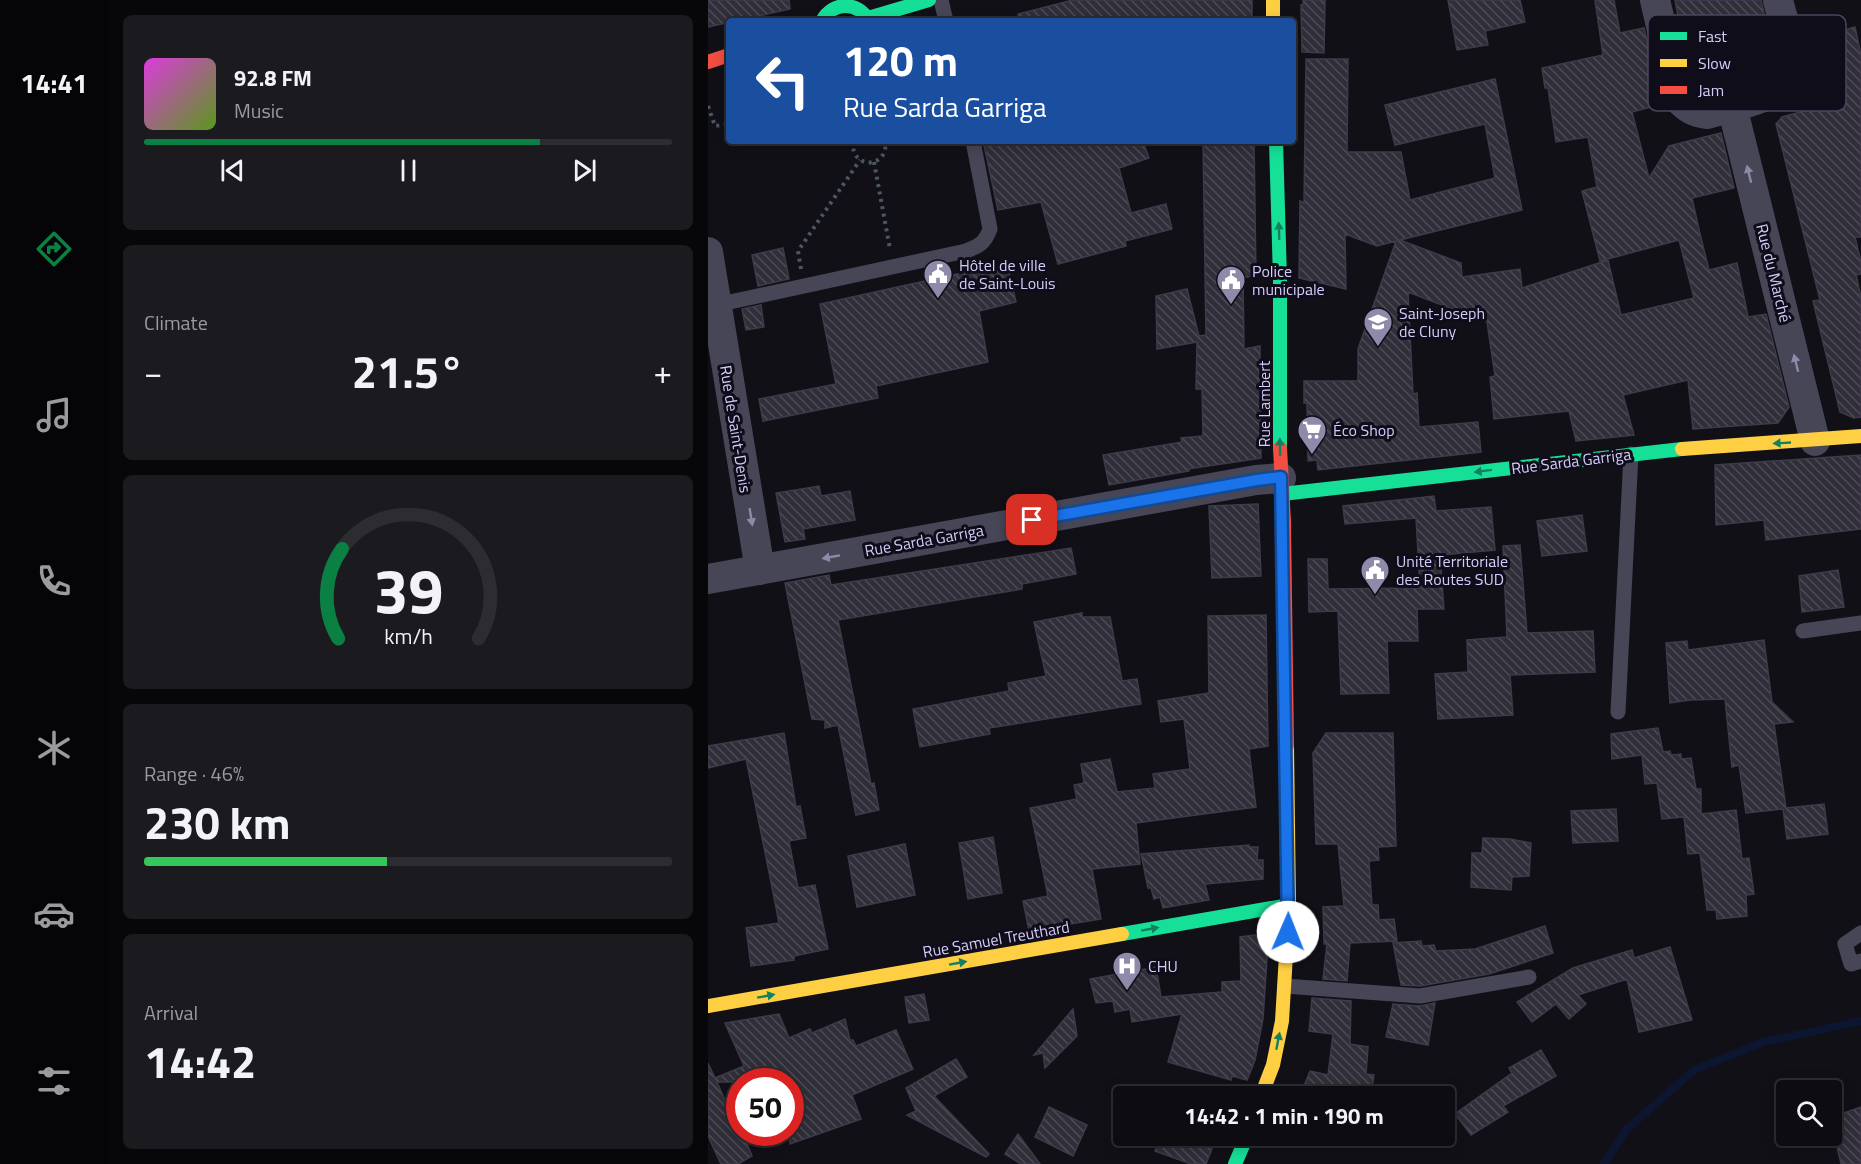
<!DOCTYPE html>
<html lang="en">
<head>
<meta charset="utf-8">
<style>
  :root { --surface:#0d0c11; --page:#1b1a1f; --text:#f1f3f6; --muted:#9a9b9f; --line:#2d2c31; --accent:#0b8043 }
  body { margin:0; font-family:"Titillium Web",sans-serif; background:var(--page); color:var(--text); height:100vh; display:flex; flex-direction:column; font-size:22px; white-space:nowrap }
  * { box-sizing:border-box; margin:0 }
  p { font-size:20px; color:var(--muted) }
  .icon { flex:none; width:33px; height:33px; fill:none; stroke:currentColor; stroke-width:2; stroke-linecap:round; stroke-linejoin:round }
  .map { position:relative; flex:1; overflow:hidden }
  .sheet { display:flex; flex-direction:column; gap:15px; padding:15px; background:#070709; width:600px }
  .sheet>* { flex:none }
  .hud { position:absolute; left:18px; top:18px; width:570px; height:126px; border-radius:6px; box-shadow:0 3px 15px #0003,0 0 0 2px var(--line); background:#1a4fa0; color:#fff; overflow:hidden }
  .fabs { position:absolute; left:1068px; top:1080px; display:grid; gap:12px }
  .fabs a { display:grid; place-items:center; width:66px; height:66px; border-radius:6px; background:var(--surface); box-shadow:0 3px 15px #0003,0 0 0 2px var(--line); font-size:30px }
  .speed { position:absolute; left:18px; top:1068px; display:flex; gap:12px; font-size:30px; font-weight:700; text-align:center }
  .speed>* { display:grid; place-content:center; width:78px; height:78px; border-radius:50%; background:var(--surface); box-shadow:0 3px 15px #0003,0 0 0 2px var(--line); line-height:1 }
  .speed .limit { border:9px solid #d22; background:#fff; color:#111 }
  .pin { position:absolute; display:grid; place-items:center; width:51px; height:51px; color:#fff; margin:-26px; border-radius:12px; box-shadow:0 3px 9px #0006 }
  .me { position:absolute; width:66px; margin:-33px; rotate:1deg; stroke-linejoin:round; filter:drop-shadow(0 0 4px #0008) }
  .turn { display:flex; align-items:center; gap:21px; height:126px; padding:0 18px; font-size:27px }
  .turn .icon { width:78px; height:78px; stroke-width:2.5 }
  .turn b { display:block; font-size:42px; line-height:51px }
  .big { font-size:45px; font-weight:700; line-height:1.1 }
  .sheet .widget { flex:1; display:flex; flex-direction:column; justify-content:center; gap:9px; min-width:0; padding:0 21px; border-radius:9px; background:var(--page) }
  .sheet .dial { align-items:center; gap:0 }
  .dial svg { height:156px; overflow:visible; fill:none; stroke:var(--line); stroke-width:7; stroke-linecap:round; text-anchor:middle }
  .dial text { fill:var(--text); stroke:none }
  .song { display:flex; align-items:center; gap:18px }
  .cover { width:72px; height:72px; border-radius:9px; background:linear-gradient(135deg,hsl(300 70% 55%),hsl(90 70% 35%)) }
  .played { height:6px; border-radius:3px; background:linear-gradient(90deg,var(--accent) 75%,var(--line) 75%) }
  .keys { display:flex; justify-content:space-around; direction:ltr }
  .heat { display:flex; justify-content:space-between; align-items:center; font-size:33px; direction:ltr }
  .charge { height:9px; border-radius:4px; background:linear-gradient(90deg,#34c759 46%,var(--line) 0) }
  .trip { position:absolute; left:405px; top:1086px; width:342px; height:60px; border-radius:6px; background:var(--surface); box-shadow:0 3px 15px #0003,0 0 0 2px var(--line); font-weight:700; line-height:60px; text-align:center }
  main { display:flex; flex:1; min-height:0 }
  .tab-bar { display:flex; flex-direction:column; width:108px; justify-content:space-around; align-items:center; background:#050507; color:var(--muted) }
  .tab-bar .icon { width:42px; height:42px }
  .tab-bar .current { color:var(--accent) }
  .tab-bar b { font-size:27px; color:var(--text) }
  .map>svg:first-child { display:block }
</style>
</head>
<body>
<main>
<nav class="tab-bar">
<b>14:41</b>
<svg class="icon current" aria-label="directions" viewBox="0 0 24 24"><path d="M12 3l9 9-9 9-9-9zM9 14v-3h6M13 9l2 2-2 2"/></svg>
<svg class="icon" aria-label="music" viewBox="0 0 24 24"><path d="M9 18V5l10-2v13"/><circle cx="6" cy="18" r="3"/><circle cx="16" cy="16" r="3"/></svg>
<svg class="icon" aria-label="phone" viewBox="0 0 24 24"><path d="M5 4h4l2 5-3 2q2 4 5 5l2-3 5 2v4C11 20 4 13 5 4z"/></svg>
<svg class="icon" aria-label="climate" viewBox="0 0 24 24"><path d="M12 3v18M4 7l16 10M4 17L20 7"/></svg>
<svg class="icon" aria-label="car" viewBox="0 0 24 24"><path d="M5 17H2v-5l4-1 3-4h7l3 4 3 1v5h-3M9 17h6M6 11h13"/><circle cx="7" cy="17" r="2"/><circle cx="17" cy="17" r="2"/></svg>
<svg class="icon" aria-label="filters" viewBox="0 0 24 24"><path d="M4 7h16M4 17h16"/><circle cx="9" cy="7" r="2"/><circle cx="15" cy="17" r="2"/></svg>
</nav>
<section class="sheet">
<div class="widget">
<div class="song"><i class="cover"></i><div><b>92.8 FM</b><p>Music</p></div></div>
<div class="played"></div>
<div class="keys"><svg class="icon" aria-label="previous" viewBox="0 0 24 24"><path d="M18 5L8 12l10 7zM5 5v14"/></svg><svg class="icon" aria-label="pause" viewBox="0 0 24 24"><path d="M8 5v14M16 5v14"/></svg><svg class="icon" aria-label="next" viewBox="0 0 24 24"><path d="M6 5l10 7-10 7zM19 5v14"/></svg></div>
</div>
<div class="widget"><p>Climate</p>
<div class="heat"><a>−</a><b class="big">21.5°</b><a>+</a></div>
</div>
<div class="widget dial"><svg viewBox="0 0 100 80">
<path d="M14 69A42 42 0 1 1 86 69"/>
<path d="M14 69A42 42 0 0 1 16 23" stroke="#0b8043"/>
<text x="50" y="56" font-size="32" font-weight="700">39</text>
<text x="50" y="72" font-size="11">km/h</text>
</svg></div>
<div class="widget"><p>Range · 46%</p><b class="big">230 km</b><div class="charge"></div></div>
<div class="widget"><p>Arrival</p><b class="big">14:42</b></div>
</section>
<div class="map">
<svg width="1153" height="1164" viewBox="0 0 1153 1164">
  <defs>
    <pattern id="building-back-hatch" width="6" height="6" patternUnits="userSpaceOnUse" patternTransform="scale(1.5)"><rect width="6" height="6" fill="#302e39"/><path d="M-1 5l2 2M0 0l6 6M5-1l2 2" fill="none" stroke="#4d4b56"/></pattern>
  </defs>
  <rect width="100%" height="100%" fill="#111017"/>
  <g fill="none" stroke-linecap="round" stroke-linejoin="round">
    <!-- stream -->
    <path stroke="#0d1630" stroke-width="8" d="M 896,1164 L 918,1130 L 986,1070 L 1056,1042 L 1153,1021"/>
  </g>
  <!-- building -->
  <path fill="url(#building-back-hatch)" stroke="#3f3a4a" stroke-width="1.5" d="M 0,0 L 81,0 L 82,9 L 0,27 Z
    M 365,0 L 544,0 L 544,21 L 311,21 L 310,14 Z
    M 595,0 L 617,0 L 616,53 L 594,52 L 593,5 L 595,5 Z
    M 740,0 L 812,0 L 817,22 L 777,31 L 780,45 L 749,50 Z
    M 887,0 L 906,0 L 912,33 L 936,28 L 954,104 L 924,112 L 941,178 L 961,146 L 1013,133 L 1026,188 L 984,198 L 992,234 L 1001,270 L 1029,263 L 1040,317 L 1058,314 L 1081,407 L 1070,423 L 985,429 L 980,380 L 915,395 L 926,435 L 868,441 L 861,411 L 786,419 L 782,377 L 787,376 L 779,322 L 700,292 L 705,394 L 709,393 L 711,427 L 770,422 L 773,452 L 610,470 L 609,460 L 600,461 L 599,403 L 596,403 L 596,381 L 650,381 L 650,349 L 688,241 L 669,246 L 637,234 L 638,289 L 591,278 L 592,201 L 596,203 L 598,59 L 640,59 L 639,152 L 693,152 L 702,200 L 787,178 L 777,124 L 687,145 L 677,105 L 787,79 L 814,210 L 692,240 L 753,263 L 754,277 L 812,269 L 814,288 L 900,260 L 913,315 L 986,298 L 971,240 L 892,261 L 874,191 L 889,187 L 880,137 L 848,142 L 840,88 L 837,88 L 834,68 L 895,55 Z
    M 967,0 L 1053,0 L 1059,26 L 976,47 Z
    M 1147,27 L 1153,55 L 1153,237 L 1147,237 L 1153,262 L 1153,274 L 1148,275 L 1153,297 L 1153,417 L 1146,418 L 1132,412 L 1105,301 L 1112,300 L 1068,124 L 1074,117 L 1133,101 L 1119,35 Z
    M 275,141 L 435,141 L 441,158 L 411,168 L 423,213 L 458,204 L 464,229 L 417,241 L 418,246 L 350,264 L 333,202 L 290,210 Z
    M 495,141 L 546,141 L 548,275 L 535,278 L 536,349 L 552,346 L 553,458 L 480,469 L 481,471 L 401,485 L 395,455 L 474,442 L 473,438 L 495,436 L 494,389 L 488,389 L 489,342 L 449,349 L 448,296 L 479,289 L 491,336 L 498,335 Z
    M 75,248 L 81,279 L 50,286 L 44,255 Z
    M 299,263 L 308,302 L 271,311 L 280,362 L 168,386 L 170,398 L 55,421 L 51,399 L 128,384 L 112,304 Z
    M 53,305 L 56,327 L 38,330 L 34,309 Z
    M 1153,455 L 1153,529 L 1058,540 L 1056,520 L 1008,525 L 1007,465 Z
    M 111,486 L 113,496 L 142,491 L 147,520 L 95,529 L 97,539 L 77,542 L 68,493 Z
    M 726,496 L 728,511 L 783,507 L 787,550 L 732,555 L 736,609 L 709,609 L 710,641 L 679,641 L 681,693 L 633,694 L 630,611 L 601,612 L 600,559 L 619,559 L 620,589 L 712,588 L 708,518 L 637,524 L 635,506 Z
    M 550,504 L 553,576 L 504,578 L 501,506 Z
    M 874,515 L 879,551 L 834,556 L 829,521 Z
    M 812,545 L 819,633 L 885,631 L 887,672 L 802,675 L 805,715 L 730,719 L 727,674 L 760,672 L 759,640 L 799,637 L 795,546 Z
    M 363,548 L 368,574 L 314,584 L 314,589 L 130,620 L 163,784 L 166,783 L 171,810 L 148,815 L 130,725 L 117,728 L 117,720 L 104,719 L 77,583 L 121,575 L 123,585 Z
    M 1130,570 L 1136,607 L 1094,612 L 1091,576 Z
    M 374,613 L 374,617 L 402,617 L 414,681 L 429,679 L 433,704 L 281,728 L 282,734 L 212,747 L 205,709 L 301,691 L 300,683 L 338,676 L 326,622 Z
    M 558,615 L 560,746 L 541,749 L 548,807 L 428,823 L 432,864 L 384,869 L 393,919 L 321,931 L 315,901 L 340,896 L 322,808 L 369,799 L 366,785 L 376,783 L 373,764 L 402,759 L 409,792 L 447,788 L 445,774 L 482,769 L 476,719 L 453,722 L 450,701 L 501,693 L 500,616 Z
    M 1056,640 L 1064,702 L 1085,722 L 1066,724 L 1078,808 L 1116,804 L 1120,834 L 1079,839 L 1075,809 L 1038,813 L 1031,765 L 1024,767 L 1017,699 L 982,700 L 962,703 L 958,643 L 979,641 L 980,650 Z
    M 950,728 L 955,752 L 962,751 L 963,755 L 973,754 L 973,759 L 983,758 L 988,789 L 993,789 L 993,814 L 1028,810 L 1034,859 L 1041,858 L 1046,894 L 1038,895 L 1039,916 L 1009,919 L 1008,910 L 999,910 L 992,853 L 980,854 L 976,817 L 954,819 L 949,783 L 937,784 L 934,755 L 904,759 L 903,734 Z
    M 76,733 L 88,807 L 92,806 L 98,838 L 81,841 L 90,888 L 107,885 L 120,949 L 86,956 L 86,960 L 43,966 L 38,928 L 71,923 L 62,877 L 38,759 L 0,768 L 0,746 Z
    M 618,733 L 685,733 L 688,846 L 670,847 L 671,860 L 661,861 L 664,905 L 670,905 L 671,920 L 686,919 L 689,941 L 642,943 L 639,981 L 615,979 L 619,944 L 616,944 L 615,907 L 636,906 L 630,844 L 608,844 L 605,753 Z
    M 908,809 L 910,841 L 865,843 L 863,811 Z
    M 285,837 L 294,893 L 260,899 L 251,843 Z
    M 775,838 L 802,839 L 823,843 L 821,876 L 804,877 L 803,890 L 763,887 L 764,853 L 774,853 Z
    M 197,844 L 207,895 L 149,907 L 140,856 Z
    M 541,845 L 541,847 L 550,847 L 549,860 L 555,860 L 555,879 L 497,884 L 501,900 L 455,908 L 452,897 L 446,899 L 443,888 L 440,888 L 433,854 Z
    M 837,926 L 845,953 L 781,974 L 712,986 L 693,985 L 685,943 L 713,941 L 714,946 L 726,945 L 728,951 L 767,949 Z
    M 547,935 L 560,943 L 555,1019 L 547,1060 L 539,1080 L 524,1076 L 523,1080 L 460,1062 L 474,1014 L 424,1022 L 422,1009 L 407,1012 L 405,1001 L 388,1003 L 382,979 L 448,967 L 453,997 L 514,992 L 514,982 L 533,981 L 532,937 Z
    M 962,947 L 984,1020 L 931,1032 L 919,979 L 870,995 L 878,1004 L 861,1019 L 848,1004 L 824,1022 L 809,1002 L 865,968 L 924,950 L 926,958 Z
    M 216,994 L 221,1020 L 201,1023 L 197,997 Z
    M 604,998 L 643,1001 L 642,1044 L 660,1047 L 658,1074 L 666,1075 L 663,1096 L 592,1096 L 602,1071 L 620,1075 L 625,1034 L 601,1031 Z
    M 727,1003 L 720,1045 L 678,1037 L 685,1004 L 712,1006 Z
    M 365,1009 L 369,1036 L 337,1068 L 335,1053 L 326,1055 Z
    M 71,1014 L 81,1038 L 102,1029 L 104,1033 L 137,1019 L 142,1040 L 145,1040 L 148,1046 L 188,1030 L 205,1069 L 144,1095 L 153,1119 L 82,1144 L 82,1082 L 9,1082 L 32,1135 L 35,1134 L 44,1156 L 30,1164 L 13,1164 L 0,1136 L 0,1063 L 7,1078 L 36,1066 L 17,1023 Z
    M 833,1050 L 848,1076 L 795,1106 L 800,1112 L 763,1135 L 747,1114 L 804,1073 L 801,1068 Z
    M 248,1059 L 259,1077 L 226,1096 L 281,1154 L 278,1157 L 199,1115 L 208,1111 L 198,1088 Z
    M 341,1107 L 379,1125 L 365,1156 L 327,1137 Z
    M 1153,1107 L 1153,1164 L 1133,1164 L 1128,1142 L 1124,1143 L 1124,1117 Z
    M 310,1134 L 332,1164 L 313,1164 L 297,1154 Z
    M 453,1136 L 509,1136 L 498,1164 L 483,1164 L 447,1151 Z"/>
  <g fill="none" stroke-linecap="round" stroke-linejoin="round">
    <!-- path -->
    <path stroke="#4c5762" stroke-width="4" stroke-dasharray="3 4.5" stroke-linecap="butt" d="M 1010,50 L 1018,82
      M 988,55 L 1054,39
      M 0,106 L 7,126 L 21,124
      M 145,141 C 142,171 182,168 177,141
      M 177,143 L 186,141
      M 166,162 L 182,249
      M 93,269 L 90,251 L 152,160"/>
    <!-- lane -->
    <path stroke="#474657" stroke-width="15" d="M 233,0 L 238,21
      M 8,305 L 258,251 C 271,246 277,243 282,229 L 265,141
      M 1095,631 L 1153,623
      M 910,712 L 923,454
      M 1153,933 L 1137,944 L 1143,964 L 1153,961
      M 577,986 L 712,996 L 821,977"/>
    <!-- street -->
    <path stroke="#474657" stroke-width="30" d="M 947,0 L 970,98 C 978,108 986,113 999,114 C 1023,106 1081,98 1084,68 C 1086,52 1074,17 1070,0
      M 1024,106 L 1107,441
      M 0,252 L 52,570
      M 0,579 L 548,480 L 573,478"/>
    <!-- fast -->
    <path stroke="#16e098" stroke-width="14" d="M 160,18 L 221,0
      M 114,21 C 125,1 150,1 161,21
      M 568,141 L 572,279 L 572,448
      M 574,494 L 974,449
      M 414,934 L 581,905
      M 527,1164 L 539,1136"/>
    <!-- slow -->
    <path stroke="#ffcf43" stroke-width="14" d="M 565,0 L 565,21
      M 974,449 L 1153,436
      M 0,1006 L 414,934
      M 553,1096 L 565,1065 L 574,1021 L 581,905 L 579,745"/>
    <!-- jam -->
    <path stroke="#f24e42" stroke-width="14" d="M 0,62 L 21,55
      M 572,448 L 576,522 L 579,745"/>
  </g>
  <!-- one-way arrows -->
  <defs><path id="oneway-solid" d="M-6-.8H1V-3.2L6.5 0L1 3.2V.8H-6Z" transform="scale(1.5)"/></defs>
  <g fill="#8e89a8">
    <use href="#oneway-solid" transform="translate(1041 174) rotate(-104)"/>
    <use href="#oneway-solid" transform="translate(1088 363) rotate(-104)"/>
    <use href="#oneway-solid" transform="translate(43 517) rotate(81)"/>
    <use href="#oneway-solid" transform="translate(123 557) rotate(170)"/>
  </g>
  <g fill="#13815f">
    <use href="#oneway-solid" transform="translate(571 231) rotate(-92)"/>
    <use href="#oneway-solid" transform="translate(1074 443) rotate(177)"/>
    <use href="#oneway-solid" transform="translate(572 447) rotate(-91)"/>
    <use href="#oneway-solid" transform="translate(775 471) rotate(173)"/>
    <use href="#oneway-solid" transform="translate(442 929) rotate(-10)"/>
    <use href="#oneway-solid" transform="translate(250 963) rotate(-10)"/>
    <use href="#oneway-solid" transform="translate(58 996) rotate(-10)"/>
    <use href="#oneway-solid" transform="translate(570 1041) rotate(-79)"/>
  </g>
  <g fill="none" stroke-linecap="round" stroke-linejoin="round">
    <!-- route casing -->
    <g stroke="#114b97" stroke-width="15">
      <path id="route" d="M 324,520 L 549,480 L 573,477 L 580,932"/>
    </g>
    <!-- route -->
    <use href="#route" stroke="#1a73e8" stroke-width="10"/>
  </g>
  <!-- icons -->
  <defs>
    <g id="civic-pin" transform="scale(1.5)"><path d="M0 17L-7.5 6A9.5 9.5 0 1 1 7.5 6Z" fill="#908aaa" stroke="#100d1a"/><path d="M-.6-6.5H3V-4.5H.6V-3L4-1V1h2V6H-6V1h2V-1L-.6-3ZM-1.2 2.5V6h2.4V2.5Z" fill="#fff"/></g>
    <g id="school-pin" transform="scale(1.5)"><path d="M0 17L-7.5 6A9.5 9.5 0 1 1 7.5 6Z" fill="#908aaa" stroke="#100d1a"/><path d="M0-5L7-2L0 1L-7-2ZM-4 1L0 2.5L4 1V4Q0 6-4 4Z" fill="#fff"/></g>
    <g id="supermarket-pin" transform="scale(1.5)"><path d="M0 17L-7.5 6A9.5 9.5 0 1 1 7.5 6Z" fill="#908aaa" stroke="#100d1a"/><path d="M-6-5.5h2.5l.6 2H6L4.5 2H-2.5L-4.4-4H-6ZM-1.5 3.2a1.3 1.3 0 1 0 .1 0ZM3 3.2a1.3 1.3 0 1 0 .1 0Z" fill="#fff"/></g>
    <g id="hospital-pin" transform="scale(1.5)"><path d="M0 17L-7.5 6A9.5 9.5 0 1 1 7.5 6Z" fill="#908aaa" stroke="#100d1a"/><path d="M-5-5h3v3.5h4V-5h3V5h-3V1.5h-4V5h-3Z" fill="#fff"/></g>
  </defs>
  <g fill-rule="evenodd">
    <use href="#civic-pin" x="230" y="274"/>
    <use href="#civic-pin" x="523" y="280"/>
    <use href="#school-pin" x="670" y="322"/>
    <use href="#supermarket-pin" x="604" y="430"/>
    <use href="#civic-pin" x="667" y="570"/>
    <use href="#hospital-pin" x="419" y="966"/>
  </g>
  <g text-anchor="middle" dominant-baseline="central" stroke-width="6" stroke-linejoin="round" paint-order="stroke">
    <!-- poi labels -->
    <g font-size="16" fill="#d5ccf9" stroke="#100d1a" text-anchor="start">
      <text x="251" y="265">Hôtel de ville<tspan x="251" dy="18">de Saint-Louis</tspan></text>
      <text x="544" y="271">Police<tspan x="544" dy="18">municipale</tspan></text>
      <text x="691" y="313">Saint-Joseph<tspan x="691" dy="18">de Cluny</tspan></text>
      <text x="625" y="430">Éco Shop</text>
      <text x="688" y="561">Unité Territoriale<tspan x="688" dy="18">des Routes SUD</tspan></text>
      <text x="440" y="966">CHU</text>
    </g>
    <!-- street labels -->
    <g font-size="16" fill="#d5ccf9" stroke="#100d1a">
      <text transform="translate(1066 273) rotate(76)">Rue du Marché</text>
      <text transform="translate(556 404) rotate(-90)">Rue Lambert</text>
      <text transform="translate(28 429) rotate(81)">Rue de Saint-Denis</text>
      <text transform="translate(863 461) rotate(-7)">Rue Sarda Garriga</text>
      <text transform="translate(216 540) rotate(-10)">Rue Sarda Garriga</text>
      <text transform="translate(288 939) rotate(-10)">Rue Samuel Treuthard</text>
    </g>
  </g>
  <!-- legend -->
  <rect x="940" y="15" width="198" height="96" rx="9" fill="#100d1a" stroke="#4b465d" stroke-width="1.5"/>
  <rect x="952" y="32" width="27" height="8" fill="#16e098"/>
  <rect x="952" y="59" width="27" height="8" fill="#ffcf43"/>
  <rect x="952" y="86" width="27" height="8" fill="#f24e42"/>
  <g font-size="16" fill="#d5ccf9">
    <text x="990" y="42">Fast</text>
    <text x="990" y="69">Slow</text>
    <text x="990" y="96">Jam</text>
  </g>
</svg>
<div class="fabs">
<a><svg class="icon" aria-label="search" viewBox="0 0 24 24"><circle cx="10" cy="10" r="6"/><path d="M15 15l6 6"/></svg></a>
</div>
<div class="speed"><div class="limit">50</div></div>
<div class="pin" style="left:324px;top:520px;background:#d93025"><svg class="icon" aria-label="arrive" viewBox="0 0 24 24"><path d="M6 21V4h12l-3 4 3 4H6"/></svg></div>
<svg class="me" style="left:580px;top:932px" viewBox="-20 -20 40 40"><circle r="19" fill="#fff"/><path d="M0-13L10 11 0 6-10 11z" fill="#1a73e8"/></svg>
<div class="trip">14:42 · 1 min · 190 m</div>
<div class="hud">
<div class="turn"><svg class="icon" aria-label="left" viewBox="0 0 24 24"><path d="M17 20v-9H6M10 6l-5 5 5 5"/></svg><div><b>120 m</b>Rue Sarda Garriga</div></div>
</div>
</div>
</main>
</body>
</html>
